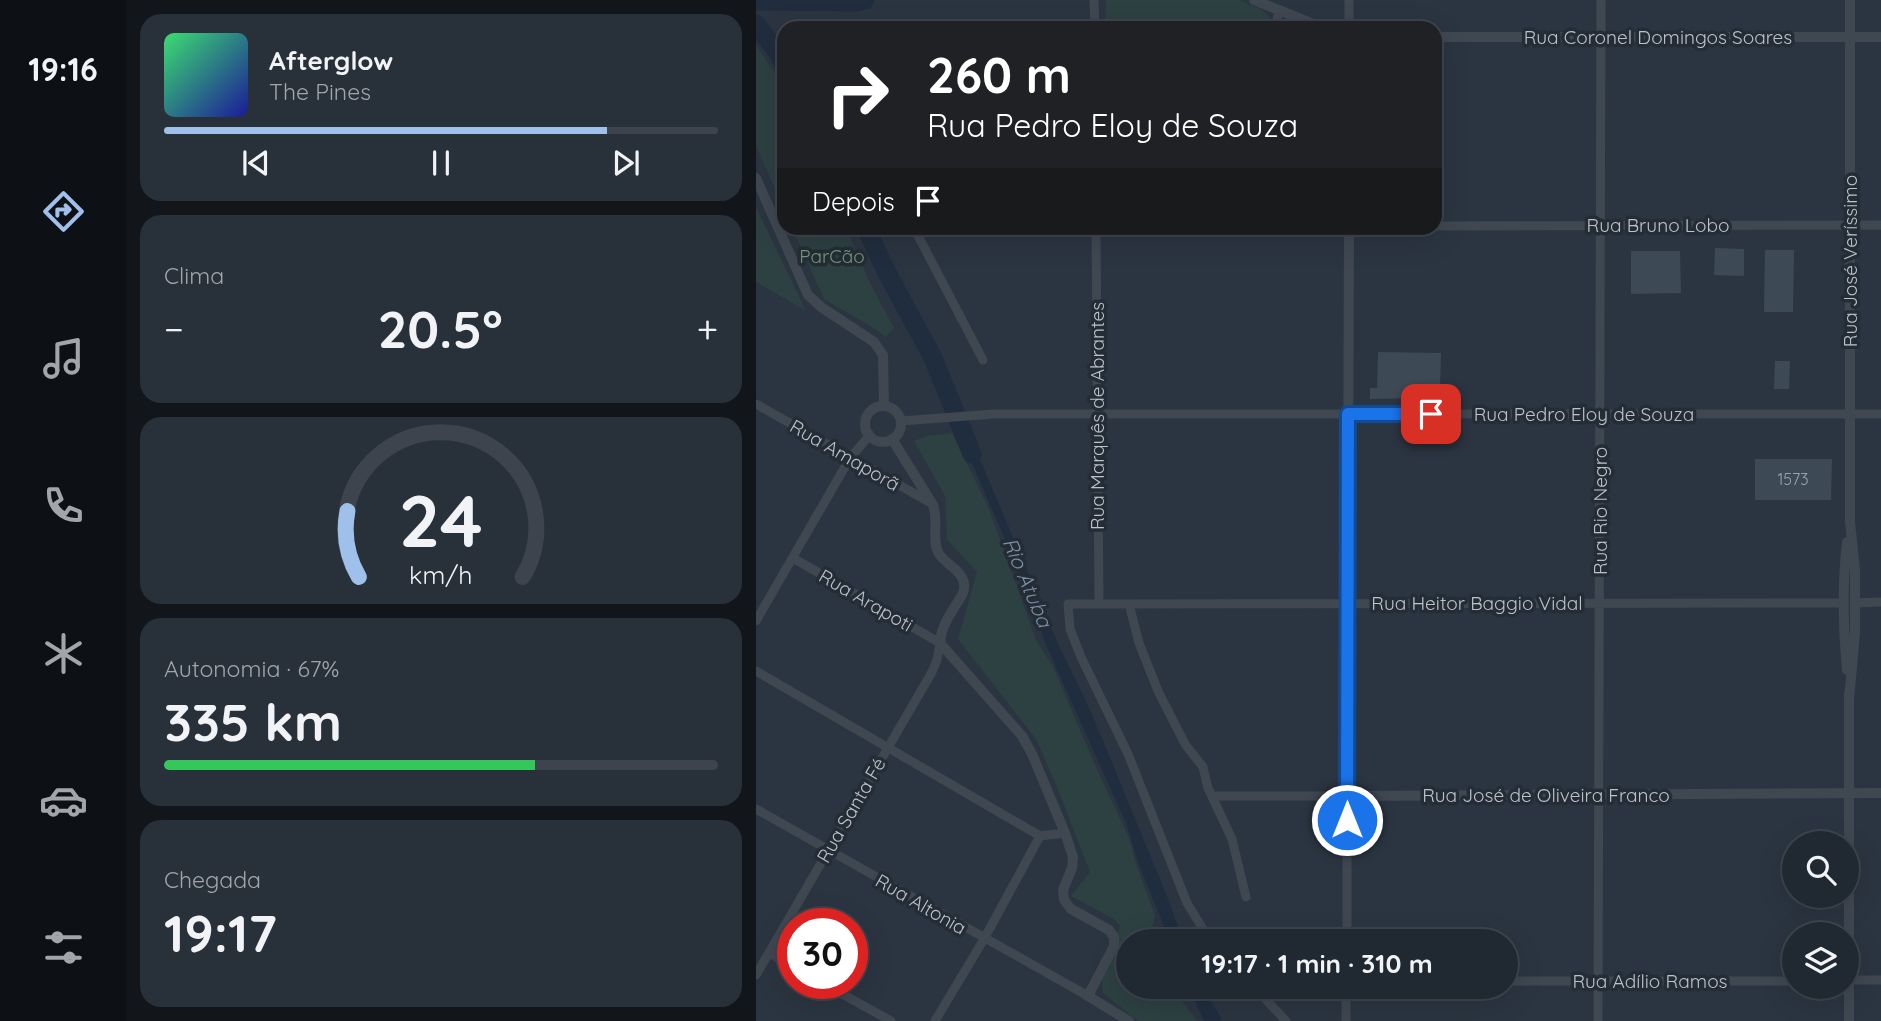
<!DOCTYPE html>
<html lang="pt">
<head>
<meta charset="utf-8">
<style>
  :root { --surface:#202831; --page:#283039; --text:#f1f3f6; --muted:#a2a6ab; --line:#3d444d; --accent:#a0c0ec }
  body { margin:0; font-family:Quicksand,sans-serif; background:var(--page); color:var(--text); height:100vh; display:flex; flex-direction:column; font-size:26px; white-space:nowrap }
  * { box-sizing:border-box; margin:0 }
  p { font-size:23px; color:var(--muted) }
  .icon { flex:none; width:38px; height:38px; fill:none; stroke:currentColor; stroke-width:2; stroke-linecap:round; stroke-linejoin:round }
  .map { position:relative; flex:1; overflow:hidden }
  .details { display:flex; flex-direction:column; gap:14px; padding:14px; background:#12161b; width:630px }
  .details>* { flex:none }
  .banner { position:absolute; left:21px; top:21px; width:665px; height:214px; border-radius:21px; box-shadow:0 7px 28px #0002,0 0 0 2px var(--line); background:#202124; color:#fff; overflow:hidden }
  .buttons { position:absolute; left:1026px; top:831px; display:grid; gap:14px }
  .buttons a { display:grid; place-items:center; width:77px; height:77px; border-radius:50%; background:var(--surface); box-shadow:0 7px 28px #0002,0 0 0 2px var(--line); font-size:35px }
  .speed { position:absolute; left:21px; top:908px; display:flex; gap:14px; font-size:35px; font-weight:700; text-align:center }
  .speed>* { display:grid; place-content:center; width:91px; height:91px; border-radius:50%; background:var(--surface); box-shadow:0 7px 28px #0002,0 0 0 2px var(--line); line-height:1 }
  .speed .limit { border:10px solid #d22; background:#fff; color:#111 }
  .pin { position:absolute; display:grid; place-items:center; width:60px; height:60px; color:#fff; margin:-30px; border-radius:14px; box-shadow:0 4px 10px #0006 }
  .me { position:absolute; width:77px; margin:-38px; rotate:0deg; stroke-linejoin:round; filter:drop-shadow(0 0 5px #0008) }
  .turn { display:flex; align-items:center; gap:24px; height:147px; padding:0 35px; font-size:32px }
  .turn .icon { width:91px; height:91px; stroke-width:2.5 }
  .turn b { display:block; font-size:49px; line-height:60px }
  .then { display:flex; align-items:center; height:66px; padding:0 35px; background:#0003; gap:14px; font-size:26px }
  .big { font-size:52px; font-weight:800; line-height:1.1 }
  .details .widget { flex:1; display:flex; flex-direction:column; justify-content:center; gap:10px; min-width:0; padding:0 24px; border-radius:21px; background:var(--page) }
  .details .dial { align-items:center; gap:0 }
  .dial svg { height:182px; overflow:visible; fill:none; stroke:var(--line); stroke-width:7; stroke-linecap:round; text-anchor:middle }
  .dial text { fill:var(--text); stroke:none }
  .song { display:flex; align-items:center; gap:21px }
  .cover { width:84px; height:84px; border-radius:10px; background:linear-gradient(135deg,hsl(140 70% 55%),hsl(240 70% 35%)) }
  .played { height:7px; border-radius:4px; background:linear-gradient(90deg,var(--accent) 80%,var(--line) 80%) }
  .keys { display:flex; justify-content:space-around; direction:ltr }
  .heat { display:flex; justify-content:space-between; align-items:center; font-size:38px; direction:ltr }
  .charge { height:10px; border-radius:5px; background:linear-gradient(90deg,#34c759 67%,var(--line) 0) }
  .trip { position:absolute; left:360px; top:929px; width:402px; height:70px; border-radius:35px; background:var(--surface); box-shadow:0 7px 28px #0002,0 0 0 2px var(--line); font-weight:800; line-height:70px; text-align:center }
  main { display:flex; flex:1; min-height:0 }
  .dock { display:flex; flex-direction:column; width:126px; justify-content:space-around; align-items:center; background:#0d1014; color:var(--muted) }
  .dock .icon { width:49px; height:49px }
  .dock .on { color:var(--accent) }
  .dock b { font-size:32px; color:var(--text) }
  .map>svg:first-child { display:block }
</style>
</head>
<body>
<main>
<nav class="dock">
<b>19:16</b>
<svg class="icon on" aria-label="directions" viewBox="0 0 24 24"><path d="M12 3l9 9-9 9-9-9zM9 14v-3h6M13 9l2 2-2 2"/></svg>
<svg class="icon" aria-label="music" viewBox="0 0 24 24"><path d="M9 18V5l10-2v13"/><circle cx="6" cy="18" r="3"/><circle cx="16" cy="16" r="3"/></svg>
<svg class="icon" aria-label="phone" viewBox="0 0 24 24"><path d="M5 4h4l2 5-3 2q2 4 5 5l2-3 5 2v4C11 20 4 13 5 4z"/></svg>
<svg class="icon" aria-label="climate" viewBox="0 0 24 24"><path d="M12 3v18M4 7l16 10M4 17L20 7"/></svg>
<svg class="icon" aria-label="car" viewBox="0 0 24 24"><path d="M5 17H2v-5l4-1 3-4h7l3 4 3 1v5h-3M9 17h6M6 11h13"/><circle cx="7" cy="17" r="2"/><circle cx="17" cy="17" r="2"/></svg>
<svg class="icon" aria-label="filters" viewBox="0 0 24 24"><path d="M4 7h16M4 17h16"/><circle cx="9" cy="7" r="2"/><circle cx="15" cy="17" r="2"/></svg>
</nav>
<section class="details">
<div class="widget">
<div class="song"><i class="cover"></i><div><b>Afterglow</b><p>The Pines</p></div></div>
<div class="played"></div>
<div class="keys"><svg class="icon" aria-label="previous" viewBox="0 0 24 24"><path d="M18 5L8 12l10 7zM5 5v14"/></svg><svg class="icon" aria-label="pause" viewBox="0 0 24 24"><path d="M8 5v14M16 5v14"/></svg><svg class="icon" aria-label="next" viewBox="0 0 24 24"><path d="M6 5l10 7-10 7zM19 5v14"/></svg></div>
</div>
<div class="widget"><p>Clima</p>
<div class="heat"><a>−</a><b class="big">20.5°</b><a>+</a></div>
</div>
<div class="widget dial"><svg viewBox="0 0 100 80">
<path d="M14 69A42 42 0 1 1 86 69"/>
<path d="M14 69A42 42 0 0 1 9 40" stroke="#a0c0ec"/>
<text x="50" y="56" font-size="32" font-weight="700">24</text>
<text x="50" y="72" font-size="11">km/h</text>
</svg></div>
<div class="widget"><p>Autonomia · 67%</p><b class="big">335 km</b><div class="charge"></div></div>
<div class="widget"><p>Chegada</p><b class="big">19:17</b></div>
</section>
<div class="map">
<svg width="1125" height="1021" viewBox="0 0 1125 1021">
  <rect width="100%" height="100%" fill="#2b3541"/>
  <!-- green -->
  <path fill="#2d4042" d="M 350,0 L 483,0 L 504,9 L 514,17 L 514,22 L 508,28 L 349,28 Z
    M 0,45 L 18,72 L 28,92 L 28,209 L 0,146 Z
    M 0,207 L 50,311 L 0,282 Z
    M 36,228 L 90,228 L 115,285 L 138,328 L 130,337 L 116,327 L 68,299 Z
    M 196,433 L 233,509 L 280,640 L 297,667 L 339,765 L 373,838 L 380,864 L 399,915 L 396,929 L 408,941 L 373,942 L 373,987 L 422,987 L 426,1001 L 441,1021 L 382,1021 L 347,993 L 346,980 L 364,926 L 358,919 L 315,896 L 334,872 L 301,787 L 280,739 L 202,639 L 221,572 L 191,539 L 189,496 L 158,441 L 171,436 Z"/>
  <!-- water -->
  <path fill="#1f2d3e" d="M 198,430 L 212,431 L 302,644 L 330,701 L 352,753 L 412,899 L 427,941 L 414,941 L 382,862 L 370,823 L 290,645 L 267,580 L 218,468 Z
    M 433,987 L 445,987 L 466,1019 L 464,1021 L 448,1021 Z"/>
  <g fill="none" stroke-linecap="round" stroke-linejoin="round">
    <!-- river -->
    <path stroke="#1f2d3e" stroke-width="19" d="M 0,1 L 100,2 L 109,0
      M 0,24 L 23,54 L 28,64
      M 110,228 L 129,269 L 177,358 L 216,454"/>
  </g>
  <!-- building -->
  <path fill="#3e4956" d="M 959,248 L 988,249 L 988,276 L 958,275 Z
    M 1009,250 L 1038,250 L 1037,312 L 1008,312 Z
    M 875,251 L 924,251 L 925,293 L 875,294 Z
    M 622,352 L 685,353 L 684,388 L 671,387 L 671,398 L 614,399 L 614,388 L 621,388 Z
    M 1019,361 L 1034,361 L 1033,389 L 1018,389 Z
    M 999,459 L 1076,459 L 1075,500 L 999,500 Z"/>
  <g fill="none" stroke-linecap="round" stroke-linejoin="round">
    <!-- minor -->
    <path stroke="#3f4751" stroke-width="9" d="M 338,0 L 339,28
      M 519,28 L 523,11
      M 593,28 L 593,0
      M 679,226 L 1125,225
      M 158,228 L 227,360
      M 340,228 L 343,604
      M 0,404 L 175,503
      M 145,421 L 238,414 L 1125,414
      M 1099,603 L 1125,602
      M 373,604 L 383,643 L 402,691 L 429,744 L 447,767 L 452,788 L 476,839 L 490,897
      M 0,621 L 94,458 L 114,435
      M 0,671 L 284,836
      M 456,796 L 591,796 L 591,942
      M 0,809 L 332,996
      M 284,836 L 309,833
      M 455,942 L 431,903 L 372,754 L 325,657 L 314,629 L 312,604 L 1088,603
      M 13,953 L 37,966
      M 0,975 L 176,672 L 181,660 L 184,643 L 37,558
      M 1090,980 L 1125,980
      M 751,981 L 1038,981
      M 68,984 L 135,1021
      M 498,987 L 530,1021
      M 179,1021 L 228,939 L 284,836
      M 590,1021 L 590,987
      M 842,1021 L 845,0"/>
    <!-- tertiary -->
    <path stroke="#3f4751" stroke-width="10" d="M 498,0 L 567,28
      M 679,37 L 1125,37
      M 0,178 L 52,295 L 65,307 L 118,342 L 127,355 L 128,406
      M 593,228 L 591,796 L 1125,793
      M109 424a18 18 0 1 1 36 0a18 18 0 1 1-36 0Z
      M 136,439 L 177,505 C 183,522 175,541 183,554 C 190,565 210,572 208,588 C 208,594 204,598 201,603 C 193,616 185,627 184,643 L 266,736 L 276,754 L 309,833 L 317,857 L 316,868 L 307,890 L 308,900 L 315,909 L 353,930 L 358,937 L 358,946 L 332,996 L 373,1021
      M 1091,670 C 1087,627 1086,585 1091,542
      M 1093,693 L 1093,1021
      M 1093,700 L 1099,633 L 1099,570 L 1094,522 L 1094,0"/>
  </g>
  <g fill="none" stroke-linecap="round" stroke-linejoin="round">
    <!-- route casing -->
    <g stroke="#114b97" stroke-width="18">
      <path id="route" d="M 591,820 L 592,414 L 675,414"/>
    </g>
    <!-- route -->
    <use href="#route" stroke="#1a73e8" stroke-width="12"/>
  </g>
  <g text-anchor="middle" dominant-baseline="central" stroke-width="7" stroke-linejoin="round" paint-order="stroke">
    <!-- number labels -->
    <g font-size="16" fill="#9aa2ac">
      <text x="1037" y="479">1573</text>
    </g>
    <!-- street labels -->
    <g font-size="19" fill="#bcc2cb" stroke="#242c36">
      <text x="902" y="37">Rua Coronel Domingos Soares</text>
      <text x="902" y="225">Rua Bruno Lobo</text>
      <text transform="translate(1094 261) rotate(-90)">Rua José Veríssimo</text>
      <text x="828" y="414">Rua Pedro Eloy de Souza</text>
      <text transform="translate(341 416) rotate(-90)">Rua Marquês de Abrantes</text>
      <text transform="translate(89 455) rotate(30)">Rua Amaporã</text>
      <text transform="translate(844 511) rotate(-90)">Rua Rio Negro</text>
      <text transform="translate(110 600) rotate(30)">Rua Arapoti</text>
      <text x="721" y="603">Rua Heitor Baggio Vidal</text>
      <text x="790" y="795">Rua José de Oliveira Franco</text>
      <text transform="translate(95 810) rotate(-60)">Rua Santa Fé</text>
      <text transform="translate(165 904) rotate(30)">Rua Altonia</text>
      <text x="894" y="981">Rua Adílio Ramos</text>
    </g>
    <!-- park labels -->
    <g font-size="19" fill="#76987d" stroke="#242c36">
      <text x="76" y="256">ParCão</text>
    </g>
    <!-- water labels -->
    <g font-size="21" font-style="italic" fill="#7a8ea5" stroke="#242c36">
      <text transform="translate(272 582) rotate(67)">Rio Atuba</text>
    </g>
  </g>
</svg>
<div class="buttons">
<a><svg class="icon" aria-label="search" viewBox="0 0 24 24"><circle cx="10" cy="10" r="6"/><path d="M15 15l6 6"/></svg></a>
<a><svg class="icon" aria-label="layers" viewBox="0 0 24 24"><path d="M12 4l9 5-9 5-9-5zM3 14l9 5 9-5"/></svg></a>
</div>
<div class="speed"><div class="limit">30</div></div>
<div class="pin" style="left:675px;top:414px;background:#d93025"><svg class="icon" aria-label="arrive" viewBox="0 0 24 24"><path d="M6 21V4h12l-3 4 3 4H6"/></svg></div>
<svg class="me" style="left:591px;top:820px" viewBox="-20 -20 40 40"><circle r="17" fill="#1a73e8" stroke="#fff" stroke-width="3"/><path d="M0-11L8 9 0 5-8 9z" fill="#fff"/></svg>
<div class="trip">19:17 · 1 min · 310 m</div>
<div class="banner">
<div class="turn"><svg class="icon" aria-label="right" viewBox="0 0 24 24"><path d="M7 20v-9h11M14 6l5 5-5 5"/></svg><div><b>260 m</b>Rua Pedro Eloy de Souza</div></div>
<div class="then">Depois<svg class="icon" aria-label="arrive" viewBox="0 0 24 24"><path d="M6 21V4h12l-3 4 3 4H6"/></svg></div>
</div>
</div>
</main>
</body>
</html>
